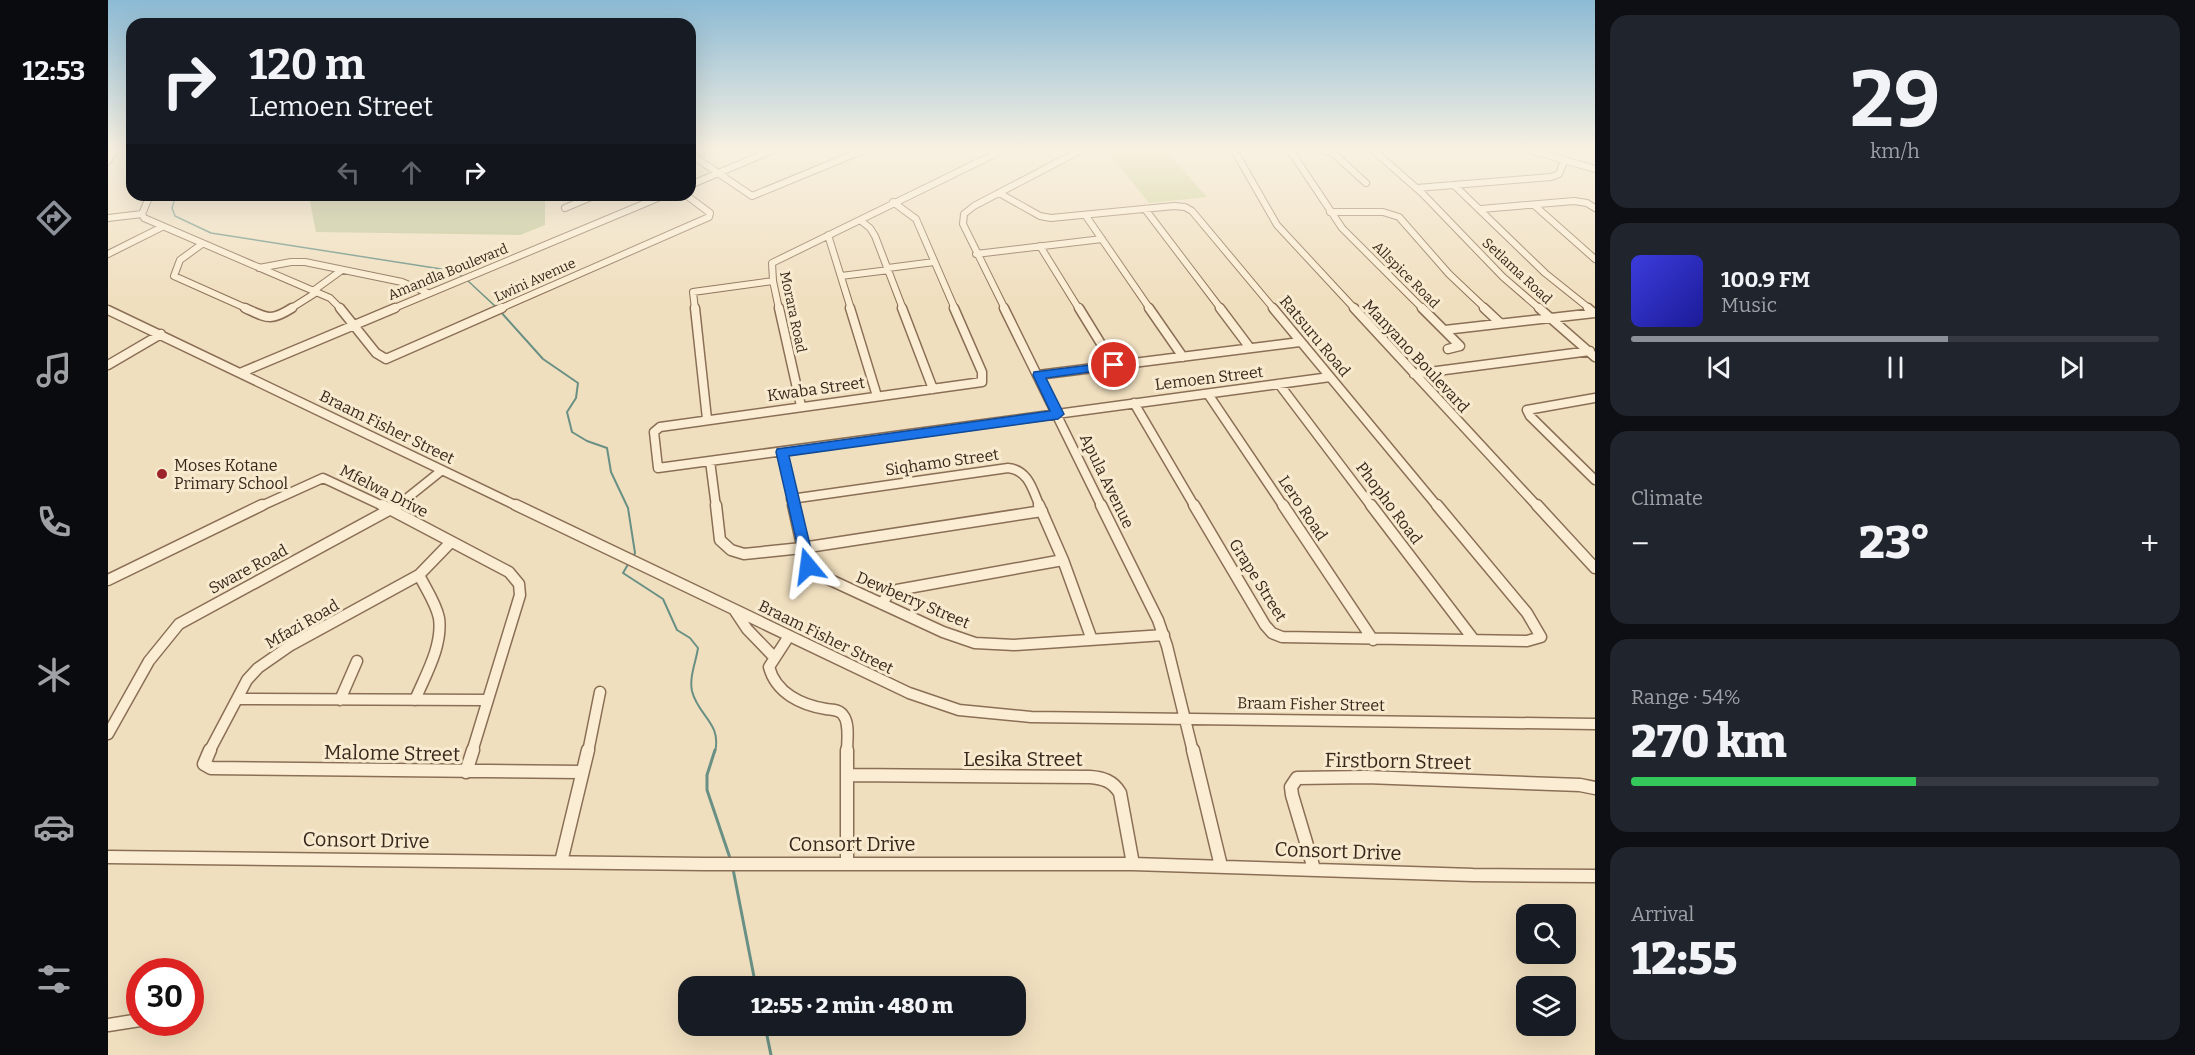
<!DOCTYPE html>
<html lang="en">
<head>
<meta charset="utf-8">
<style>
  :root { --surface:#171b24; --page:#20242c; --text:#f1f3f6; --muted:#9ea1a6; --line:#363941; --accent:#8c9099 }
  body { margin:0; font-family:Bitter,serif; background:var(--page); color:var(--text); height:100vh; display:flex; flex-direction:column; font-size:22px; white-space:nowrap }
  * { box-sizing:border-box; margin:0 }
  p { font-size:20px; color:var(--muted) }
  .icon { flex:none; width:33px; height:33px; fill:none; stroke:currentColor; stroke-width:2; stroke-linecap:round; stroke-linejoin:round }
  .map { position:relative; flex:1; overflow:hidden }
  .drawer { display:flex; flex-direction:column; gap:15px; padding:15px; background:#0d0f14; width:600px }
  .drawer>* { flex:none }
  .guide { position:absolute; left:18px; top:18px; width:570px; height:183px; border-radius:18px; box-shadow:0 6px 24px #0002; background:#171b24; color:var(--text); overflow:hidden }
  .fabs { position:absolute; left:1408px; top:904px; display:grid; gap:12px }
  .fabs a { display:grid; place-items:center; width:60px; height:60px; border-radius:12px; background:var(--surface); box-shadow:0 6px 24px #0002; font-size:30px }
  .speed { position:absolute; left:18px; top:958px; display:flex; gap:12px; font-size:30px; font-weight:700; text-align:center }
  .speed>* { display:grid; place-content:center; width:78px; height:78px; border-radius:50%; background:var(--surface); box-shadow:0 6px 24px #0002; line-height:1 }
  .speed .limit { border:9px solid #d22; background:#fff; color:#111 }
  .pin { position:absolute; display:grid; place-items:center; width:51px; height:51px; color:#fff; margin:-26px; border:3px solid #fff; border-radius:50%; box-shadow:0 2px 6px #0007 }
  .me { position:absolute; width:66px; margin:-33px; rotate:344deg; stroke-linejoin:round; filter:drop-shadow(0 0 4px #0008) }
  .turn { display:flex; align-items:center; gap:21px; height:126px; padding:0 24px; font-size:27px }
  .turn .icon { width:78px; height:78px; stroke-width:2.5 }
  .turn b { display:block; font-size:42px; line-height:51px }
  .lanes { display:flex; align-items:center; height:57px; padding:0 24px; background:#0003; justify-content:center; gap:30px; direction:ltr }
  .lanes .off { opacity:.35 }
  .big { font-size:45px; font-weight:800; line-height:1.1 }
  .drawer .card { flex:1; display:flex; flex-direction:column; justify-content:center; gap:9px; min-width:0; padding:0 21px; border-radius:18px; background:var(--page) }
  .drawer .dial { align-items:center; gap:0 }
  .dial b { font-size:78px; line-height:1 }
  .song { display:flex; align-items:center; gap:18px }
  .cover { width:72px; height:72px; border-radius:9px; background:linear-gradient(135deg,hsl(240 70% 55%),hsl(240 70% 35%)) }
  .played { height:6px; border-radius:3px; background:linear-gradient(90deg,var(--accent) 60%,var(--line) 60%) }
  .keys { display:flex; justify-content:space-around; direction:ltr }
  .heat { display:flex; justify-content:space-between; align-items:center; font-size:33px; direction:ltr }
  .charge { height:9px; border-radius:4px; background:linear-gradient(90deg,#34c759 54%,var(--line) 0) }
  .trip { position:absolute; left:570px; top:976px; width:348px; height:60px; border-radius:18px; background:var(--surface); box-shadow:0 6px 24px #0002; font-weight:800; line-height:60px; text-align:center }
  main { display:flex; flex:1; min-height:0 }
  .tabs { display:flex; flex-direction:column; width:108px; justify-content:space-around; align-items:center; background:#090b0e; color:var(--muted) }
  .tabs .icon { width:42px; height:42px }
  .tabs .selected { color:var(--accent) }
  .tabs b { font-size:27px; color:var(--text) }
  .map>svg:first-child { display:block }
</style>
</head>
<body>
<main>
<nav class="tabs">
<b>12:53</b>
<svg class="icon selected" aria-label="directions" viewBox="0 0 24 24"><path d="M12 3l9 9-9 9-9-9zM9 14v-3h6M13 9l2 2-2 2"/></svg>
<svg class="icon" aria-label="music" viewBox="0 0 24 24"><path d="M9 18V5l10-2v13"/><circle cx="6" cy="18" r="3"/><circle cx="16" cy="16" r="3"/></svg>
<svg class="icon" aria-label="phone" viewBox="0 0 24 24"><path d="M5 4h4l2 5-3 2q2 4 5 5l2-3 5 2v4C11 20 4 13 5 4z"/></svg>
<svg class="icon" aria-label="climate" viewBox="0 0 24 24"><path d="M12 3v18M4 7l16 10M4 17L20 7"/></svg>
<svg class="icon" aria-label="car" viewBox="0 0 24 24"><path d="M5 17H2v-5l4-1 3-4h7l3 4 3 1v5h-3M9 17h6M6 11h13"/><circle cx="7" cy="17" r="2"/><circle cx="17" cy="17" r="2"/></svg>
<svg class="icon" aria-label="filters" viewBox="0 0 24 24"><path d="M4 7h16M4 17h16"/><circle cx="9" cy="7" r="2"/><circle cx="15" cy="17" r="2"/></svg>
</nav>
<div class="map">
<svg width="1487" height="1055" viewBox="0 0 1487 1055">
  <rect width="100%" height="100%" fill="#f0dfbf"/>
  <!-- green -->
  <path fill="#cbcf93" d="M 1025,150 L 1057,150 L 1099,197 L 1041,203 L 1000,152 Z"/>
  <!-- cemetery -->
  <path fill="#bfc392" d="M 90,195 L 437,195 L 437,225 L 412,235 L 208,232 L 201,197 Z"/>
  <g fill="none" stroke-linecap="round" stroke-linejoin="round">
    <!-- stream-far2 -->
    <path stroke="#699084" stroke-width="1.5" d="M 68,195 L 64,208 L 67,216 L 103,233 L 346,271 L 355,277
      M 359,280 L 388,307"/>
    <!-- stream-far1 -->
    <path stroke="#699084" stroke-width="2" d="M 392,311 L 435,359 L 470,383 L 468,398 L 459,412 L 464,432 L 479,441 L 499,448 L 503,472 L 520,508 L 527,553 L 525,557
      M 522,561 L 515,573 L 555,599 L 569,630 L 582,638 L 590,648 C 588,662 581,677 584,691 C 590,716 614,723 607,752"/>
    <!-- stream -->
    <path stroke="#699084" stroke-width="3" d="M 607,750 L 599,775 L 599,790 L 623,861
      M 625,869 L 648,987
      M 657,1026 L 663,1055"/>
    <!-- minor-far3 casing -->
    <g stroke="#8a6f56" stroke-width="8">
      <path id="minor-far3" d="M 1126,150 L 1169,225 L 1247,309
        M 1182,150 L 1234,228 L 1315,309
        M 1216,150 L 1226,154 L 1258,183
        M 1265,150 L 1314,193 L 1395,277 L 1432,309
        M 1422,150 L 1487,169
        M 582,154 L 644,196 L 756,150
        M 0,161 L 7,150
        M 582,185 L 665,150
        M 1346,185 L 1437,273 L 1482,309
        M 1309,188 L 1443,177 L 1451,174 L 1456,161
        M 891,193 L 932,216 L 943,218 L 1066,206 L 1077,207 L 1084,211 L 1166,309
        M 42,195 L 34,214 L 36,218 L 222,298 L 233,309
        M 785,202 L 808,219 L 847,309
        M 1426,205 L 1487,259
        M 457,208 L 488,195
        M 1037,209 L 1113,309
        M 1373,209 L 1466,201 L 1479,203 L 1487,208
        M 1222,212 L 1275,212 L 1291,217 L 1341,274 L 1378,309
        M 978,216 L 1042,309
        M 0,218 L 34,214
        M 752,220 L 762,228 L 767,236 L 795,309
        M 720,235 L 743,309
        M 94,244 L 72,260 L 66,276 L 140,309
        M 932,246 L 971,309
        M 0,254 L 54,227
        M 868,254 L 994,239
        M 151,268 L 183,262 L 197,262 L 294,282 L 320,293
        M 780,268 L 826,262
        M 733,276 L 781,270
        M 205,291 L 234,270
        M 182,309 L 209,292
        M 284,309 L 557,195
        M 391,309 L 601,217 L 602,213 L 578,195
        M 587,309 L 585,292 L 665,281
        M 671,309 L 665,281 L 664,263 L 895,150
        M 897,309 L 855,224 L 856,214 L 866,206 L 973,150"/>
    </g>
    <!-- minor-far2 casing -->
    <g stroke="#8a6f56" stroke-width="11">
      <path id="minor-far2" d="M 137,308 C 159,318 162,322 184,308
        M 232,308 L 268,353 L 278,359 L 394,308
        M 587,308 L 599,419
        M 671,308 L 693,406
        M 742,308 L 769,396
        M 794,308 L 825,389
        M 846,308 L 874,372 L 874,382 L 552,427 L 546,432 L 550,468 L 1222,377
        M 896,308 L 994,507
        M 971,308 L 1006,365
        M 1041,308 L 1075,357
        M 1112,308 L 1142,348
        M 1165,308 L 1330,507
        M 1246,308 L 1430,507
        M 1314,308 L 1352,346 L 1340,349
        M 1376,308 L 1392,323
        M 1431,308 L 1487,357
        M 1480,308 L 1486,313
        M 0,310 L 411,507
        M 1337,330 L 1487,313
        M 0,365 L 53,334
        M 132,373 L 287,308
        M 1306,374 L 1482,351
        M 930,375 L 1192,342
        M 1171,384 L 1264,507
        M 1100,394 L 1176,507
        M 1487,398 L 1419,410 L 1422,416 L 1487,480
        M 1026,403 L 1087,507
        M 674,452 L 686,507
        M 602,461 L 608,507
        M 683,499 L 900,468 C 921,470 925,491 932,507
        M 151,507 L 215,478 L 277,507
        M 288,507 L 333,471"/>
    </g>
    <!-- minor-far1 casing -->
    <g stroke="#8a6f56" stroke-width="13">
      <path id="minor-far1" d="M 274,505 L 401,572 L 411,584 L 412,595 L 364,752
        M 408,505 L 801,693 L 851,710 L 923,717 L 1487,724
        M 608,505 L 612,540 L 623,550 L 636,554 L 694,548 L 934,511
        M 685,505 L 697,559 L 703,571 L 835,632 L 867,643 L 906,645 L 1056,635
        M 931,505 L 955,560 L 984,640
        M 993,505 L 1050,620 L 1059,646 L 1085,752
        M 1086,505 L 1157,625 L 1164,633 L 1174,637 L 1419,641 L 1433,637 L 1419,613 L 1329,505
        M 1175,505 L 1265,640
        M 1263,505 L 1366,640
        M 1429,505 L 1487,568
        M 0,580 L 154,505
        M 774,604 L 780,594 L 789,590 L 955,560
        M 627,611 L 639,629 L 666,657
        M 681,636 L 661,667 C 668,693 693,705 718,709 C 724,710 731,709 735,715 C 742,723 739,741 739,752
        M 129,699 L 379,700
        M 232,700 L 249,661
        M 307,700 C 317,676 335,646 331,618 C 328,603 318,589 311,575
        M 0,734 L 41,661 L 71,624 L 290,505
        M 101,752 L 139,680 L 150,668 L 183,645 L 311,575 L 342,543
        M 480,752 L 492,692"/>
    </g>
    <!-- minor casing -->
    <g stroke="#8a6f56" stroke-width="15">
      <path id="minor" d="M 102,750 L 96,764 L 103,768 L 473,772
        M 739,750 L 739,864
        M 1085,750 L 1113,866
        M 358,772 L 365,750
        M 740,775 L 982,777 C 995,778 1005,781 1012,793 L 1025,864
        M 0,857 L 597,864 L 1025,864 L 1365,875 L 1487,876
        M 453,862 L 480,750
        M 1206,869 L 1184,795 L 1183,787 L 1189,778 L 1258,777 L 1472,785 L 1487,788
        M 0,1025 L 32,1020"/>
    </g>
    <!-- minor-far3 -->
    <use href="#minor-far3" stroke="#fbedd3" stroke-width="6"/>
    <!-- minor-far2 -->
    <use href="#minor-far2" stroke="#fbedd3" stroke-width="8"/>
    <!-- minor-far1 -->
    <use href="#minor-far1" stroke="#fbedd3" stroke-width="10"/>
    <!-- minor -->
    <use href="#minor" stroke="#fbedd3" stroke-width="12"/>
  </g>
  <!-- sky -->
  <linearGradient id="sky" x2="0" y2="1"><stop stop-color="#8cbad4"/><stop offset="0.5" stop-color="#f8f1e2"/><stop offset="1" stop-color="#f8f1e2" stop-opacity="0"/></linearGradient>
  <rect width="1487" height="298" fill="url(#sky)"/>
  <!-- route -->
  <path fill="#1a73e8" stroke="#114b97" stroke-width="1.5" d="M 1006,362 L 1012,365 L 1010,368 L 938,378 L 956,414 L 950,419 L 681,456 L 707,566 L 705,570 L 695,570 L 668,452 L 669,449 L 942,411 L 925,375 L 926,372 Z"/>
  <!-- markers -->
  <circle fill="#9c232a" stroke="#f7eacf" stroke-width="2" cx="54" cy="474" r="6"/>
  <g text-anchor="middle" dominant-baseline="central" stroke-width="6" stroke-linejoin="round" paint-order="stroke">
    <!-- far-street labels -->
    <g font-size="14" fill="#38281c" stroke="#f7eacf">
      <text transform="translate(1409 271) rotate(43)">Setlama Road</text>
      <text transform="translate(340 272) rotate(-22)">Amandla Boulevard</text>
      <text transform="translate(1298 275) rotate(45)">Allspice Road</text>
      <text transform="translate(427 280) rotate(-24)">Lwini Avenue</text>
      <text transform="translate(685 312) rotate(78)">Morara Road</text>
    </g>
    <!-- street labels -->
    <g font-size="16" fill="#38281c" stroke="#f7eacf">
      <text transform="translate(1207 336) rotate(50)">Ratsuru Road</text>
      <text transform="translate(1308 356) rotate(47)">Manyano Boulevard</text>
      <text transform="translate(1101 378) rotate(-7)">Lemoen Street</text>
      <text transform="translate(708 389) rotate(-8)">Kwaba Street</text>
      <text transform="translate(279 427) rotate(26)">Braam Fisher Street</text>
      <text transform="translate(834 462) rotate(-8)">Siqhamo Street</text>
      <text transform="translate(999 481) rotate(64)">Apula Avenue</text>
      <text transform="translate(276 491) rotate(27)">Mfelwa Drive</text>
      <text transform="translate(1281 503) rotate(53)">Phopho Road</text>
      <text transform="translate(1195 508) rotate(56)">Lero Road</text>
      <text transform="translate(140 569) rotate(-28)">Sware Road</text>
      <text transform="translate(1150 580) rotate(58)">Grape Street</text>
      <text transform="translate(805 600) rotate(23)">Dewberry Street</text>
      <text transform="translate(194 624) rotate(-30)">Mfazi Road</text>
      <text transform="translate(718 637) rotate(26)">Braam Fisher Street</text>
      <text transform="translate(1203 704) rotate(1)">Braam Fisher Street</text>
    </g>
    <!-- poi labels -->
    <g font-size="16" fill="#38281c" stroke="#f7eacf" text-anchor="start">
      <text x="66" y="465">Moses Kotane<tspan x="66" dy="18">Primary School</tspan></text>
    </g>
    <!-- near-street labels -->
    <g font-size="20" fill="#38281c" stroke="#f7eacf">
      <text transform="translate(284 753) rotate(1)">Malome Street</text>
      <text x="915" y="759">Lesika Street</text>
      <text transform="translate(1290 761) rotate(1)">Firstborn Street</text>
      <text transform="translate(258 840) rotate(1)">Consort Drive</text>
      <text x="744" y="844">Consort Drive</text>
      <text transform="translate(1230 851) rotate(2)">Consort Drive</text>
    </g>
  </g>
</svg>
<div class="fabs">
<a><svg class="icon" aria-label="search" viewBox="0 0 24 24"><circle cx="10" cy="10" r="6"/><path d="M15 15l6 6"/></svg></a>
<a><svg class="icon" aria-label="layers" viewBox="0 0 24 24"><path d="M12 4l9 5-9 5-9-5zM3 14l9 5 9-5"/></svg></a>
</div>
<div class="speed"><div class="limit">30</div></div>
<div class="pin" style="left:1006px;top:365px;background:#d93025"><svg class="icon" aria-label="arrive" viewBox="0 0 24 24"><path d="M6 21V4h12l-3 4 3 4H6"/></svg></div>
<svg class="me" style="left:700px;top:566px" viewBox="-20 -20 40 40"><path d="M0-17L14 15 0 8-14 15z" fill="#1a73e8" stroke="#fff" stroke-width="4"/></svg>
<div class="trip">12:55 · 2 min · 480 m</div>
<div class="guide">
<div class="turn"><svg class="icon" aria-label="right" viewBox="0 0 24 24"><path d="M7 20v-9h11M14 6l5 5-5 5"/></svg><div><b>120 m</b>Lemoen Street</div></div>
<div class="lanes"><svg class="icon off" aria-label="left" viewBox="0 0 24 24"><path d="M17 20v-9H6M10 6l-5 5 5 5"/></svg><svg class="icon off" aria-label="ahead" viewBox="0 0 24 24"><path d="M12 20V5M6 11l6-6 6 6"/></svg><svg class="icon" aria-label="right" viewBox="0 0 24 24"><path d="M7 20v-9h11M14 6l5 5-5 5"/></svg></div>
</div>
</div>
<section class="drawer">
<div class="card dial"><b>29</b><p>km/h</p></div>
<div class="card">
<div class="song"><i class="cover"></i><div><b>100.9 FM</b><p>Music</p></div></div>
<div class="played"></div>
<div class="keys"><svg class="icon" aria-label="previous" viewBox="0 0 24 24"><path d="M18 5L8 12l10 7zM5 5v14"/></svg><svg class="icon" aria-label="pause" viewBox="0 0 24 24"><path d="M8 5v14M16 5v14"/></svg><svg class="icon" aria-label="next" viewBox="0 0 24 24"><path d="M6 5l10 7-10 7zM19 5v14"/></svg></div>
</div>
<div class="card"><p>Climate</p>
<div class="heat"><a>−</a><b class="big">23°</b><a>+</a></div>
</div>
<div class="card"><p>Range · 54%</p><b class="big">270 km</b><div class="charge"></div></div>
<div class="card"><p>Arrival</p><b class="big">12:55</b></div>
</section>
</main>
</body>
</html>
